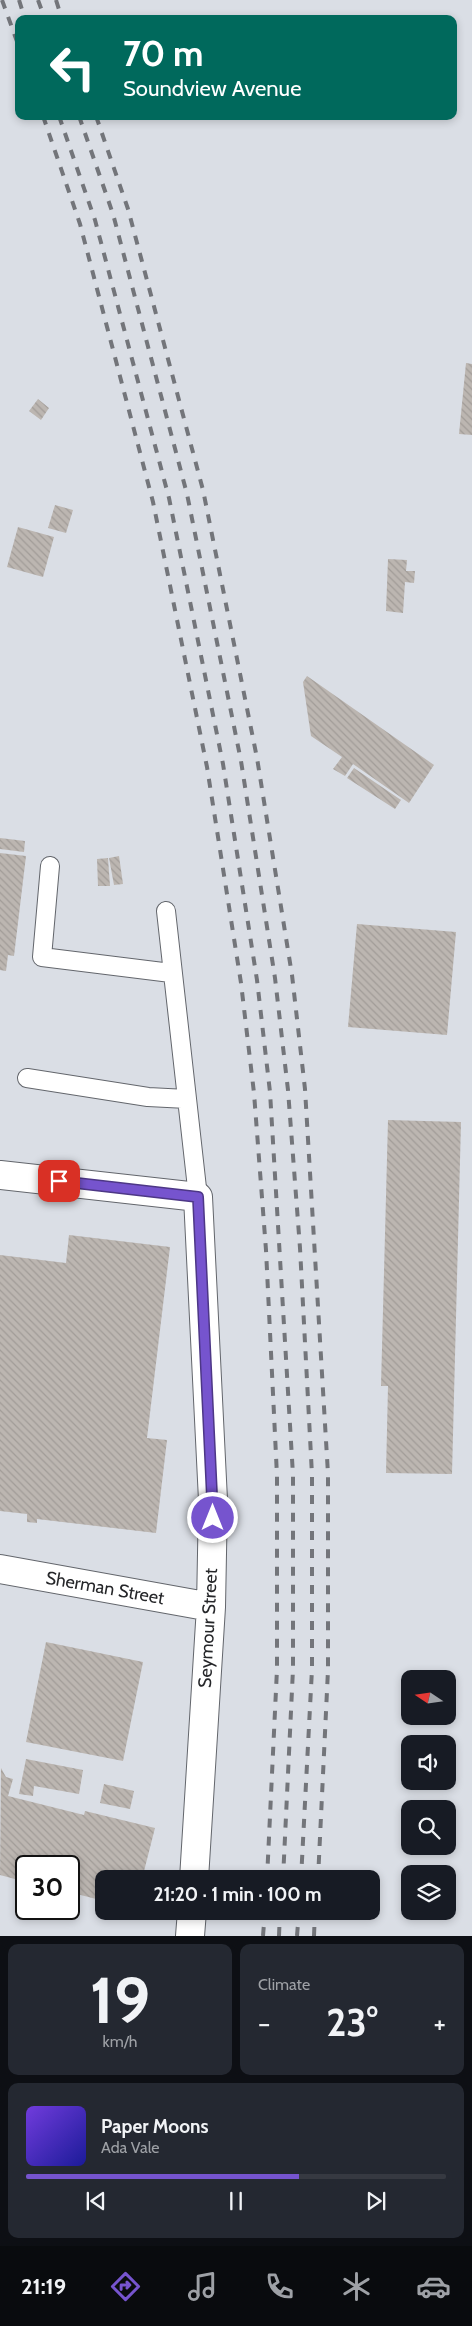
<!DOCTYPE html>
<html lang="en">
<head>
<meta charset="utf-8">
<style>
  :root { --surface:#171b24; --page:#242831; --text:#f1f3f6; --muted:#9ea1a6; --line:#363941; --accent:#7654ce }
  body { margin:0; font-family:Cabin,sans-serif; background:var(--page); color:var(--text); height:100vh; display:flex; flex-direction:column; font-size:19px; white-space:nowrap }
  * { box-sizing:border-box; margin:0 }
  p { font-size:16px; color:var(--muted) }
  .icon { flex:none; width:28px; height:28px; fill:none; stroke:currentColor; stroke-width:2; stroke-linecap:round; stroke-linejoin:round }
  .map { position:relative; height:1936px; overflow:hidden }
  .panel { display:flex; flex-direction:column; gap:8px; padding:8px; background:#0d0f14; flex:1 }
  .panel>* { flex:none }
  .banner { position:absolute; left:15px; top:15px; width:442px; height:105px; border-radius:10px; box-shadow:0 2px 8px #0003; background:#00695c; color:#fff; overflow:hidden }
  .needle { width:32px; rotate:283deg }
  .fabs { position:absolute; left:401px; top:1670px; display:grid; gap:10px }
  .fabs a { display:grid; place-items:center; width:55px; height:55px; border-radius:10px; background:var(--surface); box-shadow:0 2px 8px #0003; font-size:25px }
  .speed { position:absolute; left:15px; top:1855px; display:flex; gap:10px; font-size:25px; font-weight:700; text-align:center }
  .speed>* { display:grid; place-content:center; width:65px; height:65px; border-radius:50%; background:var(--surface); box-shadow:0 2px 8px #0003; line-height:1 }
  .speed .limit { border:2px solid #111; border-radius:8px; background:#fff; color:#111 }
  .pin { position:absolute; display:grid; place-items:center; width:42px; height:42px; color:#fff; margin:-21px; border-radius:10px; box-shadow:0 2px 8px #0006 }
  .me { position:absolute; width:55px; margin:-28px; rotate:0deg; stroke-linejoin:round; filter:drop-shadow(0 0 4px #0008) }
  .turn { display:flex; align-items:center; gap:18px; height:105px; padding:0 25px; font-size:22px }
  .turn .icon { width:65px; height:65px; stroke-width:2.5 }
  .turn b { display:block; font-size:35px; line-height:42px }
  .big { font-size:38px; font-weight:700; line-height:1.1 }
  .panel .tile { flex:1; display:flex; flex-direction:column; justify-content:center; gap:8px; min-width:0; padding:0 18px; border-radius:10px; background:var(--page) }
  .panel .dial { align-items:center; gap:0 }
  .dial b { font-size:65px; line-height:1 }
  .song { display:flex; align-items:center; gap:15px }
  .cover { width:60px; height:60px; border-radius:8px; background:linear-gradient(135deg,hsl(260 70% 55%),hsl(240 70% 35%)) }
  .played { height:5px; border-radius:2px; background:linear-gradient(90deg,var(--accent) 65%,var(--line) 65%) }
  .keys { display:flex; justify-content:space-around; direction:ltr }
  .heat { display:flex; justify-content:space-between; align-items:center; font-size:28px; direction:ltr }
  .panel .tiles { flex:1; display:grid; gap:8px; grid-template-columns:1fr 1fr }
  .tile:last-child { grid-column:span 2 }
  .trip { position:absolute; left:95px; top:1870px; width:285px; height:50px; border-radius:10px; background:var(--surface); box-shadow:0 2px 8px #0003; font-weight:700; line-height:50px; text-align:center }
  .menu { display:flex; height:80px; justify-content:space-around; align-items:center; background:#090b0e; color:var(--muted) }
  .menu .icon { width:35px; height:35px }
  .menu .active { color:var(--accent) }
  .menu b { font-size:22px; color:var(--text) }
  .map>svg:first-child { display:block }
</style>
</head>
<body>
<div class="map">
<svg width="472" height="1936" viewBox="0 0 472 1936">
  <defs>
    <pattern id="building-back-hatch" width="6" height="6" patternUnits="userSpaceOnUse" patternTransform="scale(1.25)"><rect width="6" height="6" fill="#bcb6b1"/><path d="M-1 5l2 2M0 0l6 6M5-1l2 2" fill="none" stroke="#a19c98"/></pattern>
  </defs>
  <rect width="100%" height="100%" fill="#dadee5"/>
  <!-- building -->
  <path fill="url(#building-back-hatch)" d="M 466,363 L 472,364 L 472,435 L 459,434 Z
    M 38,399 L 49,408 L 41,420 L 29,411 Z
    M 55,505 L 73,510 L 66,533 L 48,528 Z
    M 18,527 L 54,537 L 43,577 L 7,567 Z
    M 388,559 L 407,560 L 406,571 L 415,571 L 414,583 L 405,582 L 403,613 L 386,611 Z
    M 307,676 L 434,765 L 409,803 L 353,764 L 345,776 L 333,769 L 342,757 L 311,736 L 303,682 Z
    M 354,768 L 401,800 L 395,809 L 347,778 Z
    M 0,838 L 25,841 L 24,852 L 0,849 Z
    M 0,853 L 26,856 L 14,956 L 8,955 L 6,971 L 0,970 Z
    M 119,856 L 123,884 L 114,885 L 109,858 Z
    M 108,858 L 110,886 L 98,886 L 97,859 Z
    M 357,924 L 456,932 L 447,1035 L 348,1027 Z
    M 388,1120 L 461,1122 L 452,1474 L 386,1473 L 388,1386 L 381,1386 Z
    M 69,1235 L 170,1247 L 147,1438 L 167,1440 L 156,1533 L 37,1519 L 37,1523 L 27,1522 L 27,1514 L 0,1511 L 0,1255 L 66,1263 Z
    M 46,1642 L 143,1662 L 123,1761 L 26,1742 Z
    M 26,1759 L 83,1770 L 79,1794 L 34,1786 L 33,1796 L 19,1794 Z
    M 1,1768 L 6,1777 L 13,1779 L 8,1796 L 84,1815 L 85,1811 L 155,1828 L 142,1879 L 104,1879 L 104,1901 L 69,1892 L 69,1866 L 26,1866 L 26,1882 L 0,1875 Z
    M 104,1784 L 134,1791 L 130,1809 L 100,1803 Z"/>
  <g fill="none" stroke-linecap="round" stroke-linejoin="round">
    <!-- lane casing -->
    <g stroke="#63666c" stroke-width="20">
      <path id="lane" d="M 50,866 L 42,957 L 171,973
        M 166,911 L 198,1197
        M 27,1078 L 148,1097 L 187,1099"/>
    </g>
    <!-- street casing -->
    <g stroke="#63666c" stroke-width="30">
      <path id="street" d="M 0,1175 L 198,1197 L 213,1500 L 211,1607 L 194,1879
        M 0,1569 L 211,1607
        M 190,1936 L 192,1911"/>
    </g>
    <!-- lane -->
    <use href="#lane" stroke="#fff" stroke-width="18"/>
    <!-- street -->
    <use href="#street" stroke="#fff" stroke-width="28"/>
    <!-- rail -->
    <path stroke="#73757a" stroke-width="4" stroke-dasharray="9 9" stroke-linecap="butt" d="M 2,0 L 19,47
      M 19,0 L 25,19
      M 38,0 L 45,19
      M 56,0 L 62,19
      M 43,116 L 80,224 L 153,502 L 207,767 L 241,983 L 254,1093 L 266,1250 L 277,1476 L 277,1669 L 267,1879
      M 59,116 L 95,220 L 169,498 L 223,764 L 257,980 L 270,1092 L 293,1475 L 293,1669 L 283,1879
      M 79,116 L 113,214 L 187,494 L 241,761 L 275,978 L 288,1090 L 300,1248 L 312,1475 L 312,1669 L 301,1879
      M 96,116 L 128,209 L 203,490 L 257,758 L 292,975 L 305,1089 L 328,1474 L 328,1670 L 318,1879
      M 263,1936 L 265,1911
      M 279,1936 L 280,1911
      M 297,1936 L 299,1911
      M 314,1936 L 315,1911"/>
  </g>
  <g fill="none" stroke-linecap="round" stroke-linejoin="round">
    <!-- route casing -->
    <g stroke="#4d3786" stroke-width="12">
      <path id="route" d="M 59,1181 L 198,1197 L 213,1518"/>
    </g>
    <!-- route -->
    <use href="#route" stroke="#7654ce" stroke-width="9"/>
  </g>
  <g text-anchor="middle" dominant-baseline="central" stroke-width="5" stroke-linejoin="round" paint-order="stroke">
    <!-- street labels -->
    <g font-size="18" fill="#26272a" stroke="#fff">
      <text transform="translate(105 1588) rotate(10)">Sherman Street</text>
      <text transform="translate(208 1628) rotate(-87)">Seymour Street</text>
    </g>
  </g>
</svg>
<div class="fabs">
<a><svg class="needle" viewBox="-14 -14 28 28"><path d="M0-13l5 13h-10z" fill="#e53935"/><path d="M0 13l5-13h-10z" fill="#9ea1a6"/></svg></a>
<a><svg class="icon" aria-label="sound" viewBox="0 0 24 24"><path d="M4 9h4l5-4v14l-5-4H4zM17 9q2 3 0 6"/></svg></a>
<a><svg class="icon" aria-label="search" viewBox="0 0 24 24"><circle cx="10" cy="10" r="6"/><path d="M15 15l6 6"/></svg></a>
<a><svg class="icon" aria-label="layers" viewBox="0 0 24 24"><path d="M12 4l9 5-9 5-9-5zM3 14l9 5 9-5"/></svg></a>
</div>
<div class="speed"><div class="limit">30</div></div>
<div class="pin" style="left:59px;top:1181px;background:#d93025"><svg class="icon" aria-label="arrive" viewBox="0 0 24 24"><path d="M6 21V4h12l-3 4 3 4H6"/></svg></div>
<svg class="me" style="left:213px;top:1518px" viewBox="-20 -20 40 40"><circle r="17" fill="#7654ce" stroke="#fff" stroke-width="3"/><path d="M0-11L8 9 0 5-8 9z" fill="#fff"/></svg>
<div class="trip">21:20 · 1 min · 100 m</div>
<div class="banner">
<div class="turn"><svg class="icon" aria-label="left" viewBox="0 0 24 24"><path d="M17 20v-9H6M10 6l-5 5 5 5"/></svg><div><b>70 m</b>Soundview Avenue</div></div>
</div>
</div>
<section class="panel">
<div class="tiles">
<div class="tile dial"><b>19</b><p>km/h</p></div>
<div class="tile"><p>Climate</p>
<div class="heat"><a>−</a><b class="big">23°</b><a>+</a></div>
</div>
<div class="tile">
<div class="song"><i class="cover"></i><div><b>Paper Moons</b><p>Ada Vale</p></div></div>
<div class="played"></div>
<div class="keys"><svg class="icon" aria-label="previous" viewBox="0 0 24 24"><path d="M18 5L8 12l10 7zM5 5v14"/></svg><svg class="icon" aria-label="pause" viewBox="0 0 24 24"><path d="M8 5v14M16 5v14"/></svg><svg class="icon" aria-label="next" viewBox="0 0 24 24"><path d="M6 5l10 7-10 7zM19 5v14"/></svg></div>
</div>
</div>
</section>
<nav class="menu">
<b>21:19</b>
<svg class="icon active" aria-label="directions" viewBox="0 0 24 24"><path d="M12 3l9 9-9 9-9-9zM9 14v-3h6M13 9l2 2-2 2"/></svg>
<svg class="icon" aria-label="music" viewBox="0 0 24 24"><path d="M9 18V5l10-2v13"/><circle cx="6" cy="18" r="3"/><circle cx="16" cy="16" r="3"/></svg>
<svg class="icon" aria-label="phone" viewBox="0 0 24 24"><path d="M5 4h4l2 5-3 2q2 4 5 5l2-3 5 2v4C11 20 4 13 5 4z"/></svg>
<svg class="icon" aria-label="climate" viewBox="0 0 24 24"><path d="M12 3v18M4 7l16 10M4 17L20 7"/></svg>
<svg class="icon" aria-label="car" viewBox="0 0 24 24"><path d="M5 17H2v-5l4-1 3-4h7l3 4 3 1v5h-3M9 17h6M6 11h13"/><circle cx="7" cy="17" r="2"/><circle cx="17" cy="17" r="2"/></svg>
</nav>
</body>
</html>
